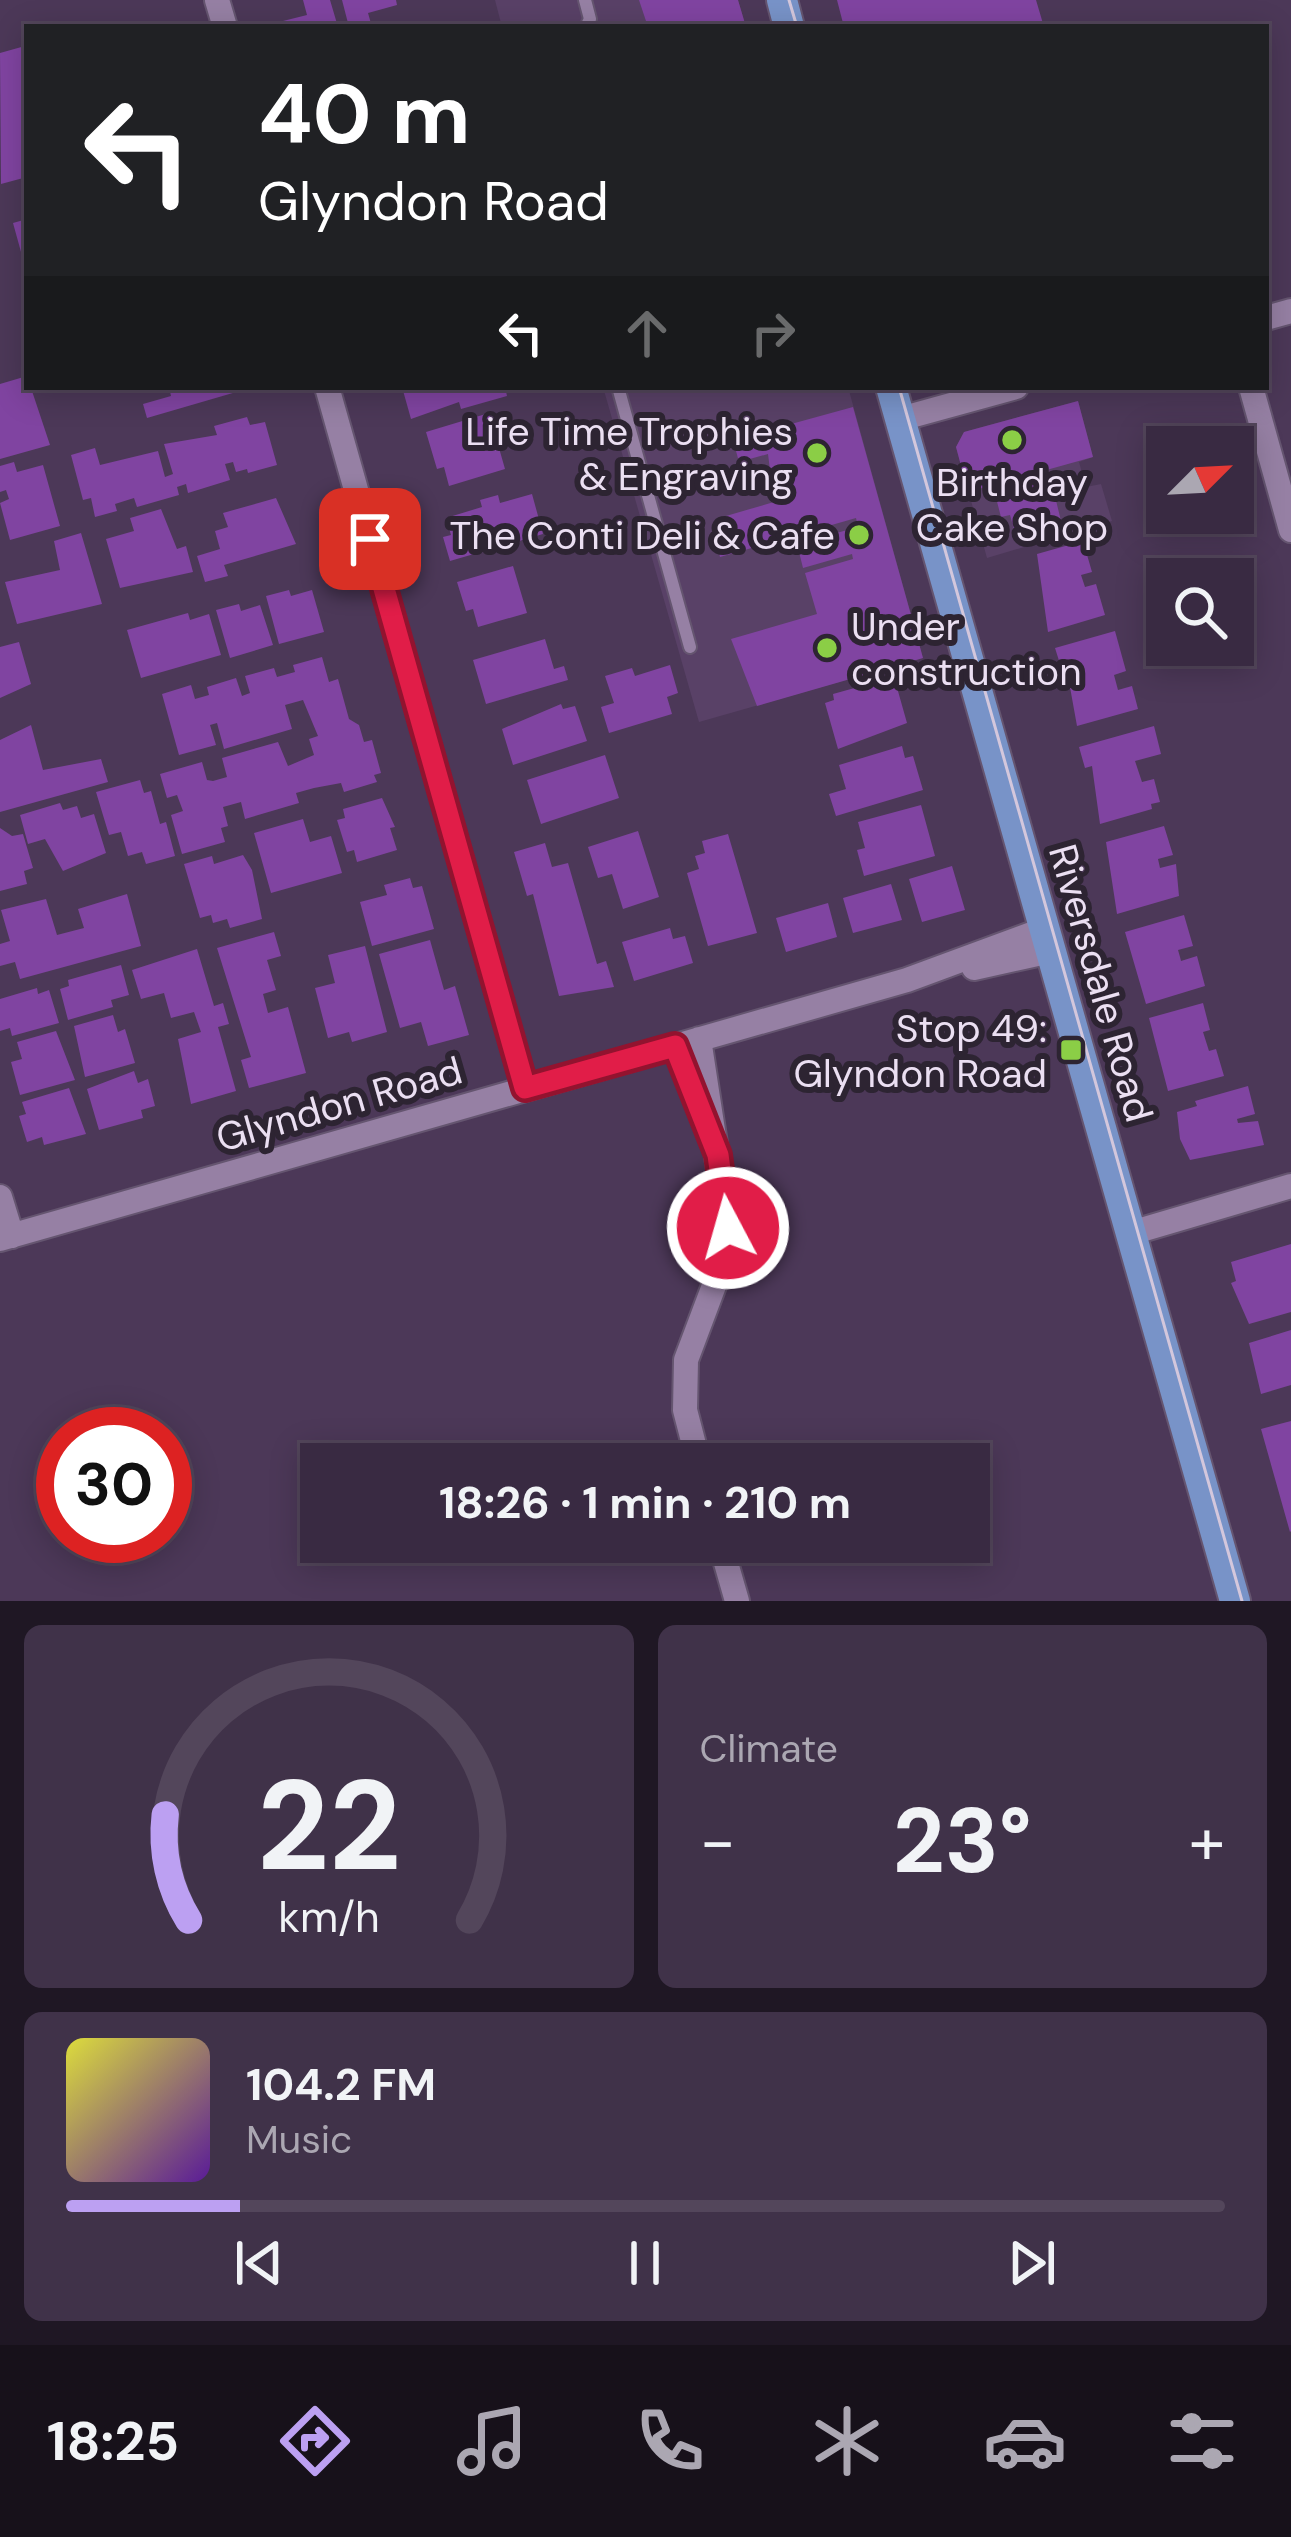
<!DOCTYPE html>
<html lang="en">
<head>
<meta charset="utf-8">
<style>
  :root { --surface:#392a42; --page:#403249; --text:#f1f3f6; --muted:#aba7b2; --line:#53465b; --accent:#bca0f2 }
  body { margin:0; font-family:"DM Sans",sans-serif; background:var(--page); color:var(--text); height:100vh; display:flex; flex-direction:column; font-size:45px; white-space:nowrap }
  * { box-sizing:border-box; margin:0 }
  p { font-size:39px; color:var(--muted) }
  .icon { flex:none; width:66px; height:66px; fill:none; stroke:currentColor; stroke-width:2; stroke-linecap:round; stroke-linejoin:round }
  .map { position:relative; height:1601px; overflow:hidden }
  .drawer { display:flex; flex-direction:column; gap:24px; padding:24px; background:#1f1724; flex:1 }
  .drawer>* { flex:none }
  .hud { position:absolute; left:24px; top:24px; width:1245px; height:366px; border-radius:0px; box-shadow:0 6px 30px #0003,0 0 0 3px var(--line); background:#202124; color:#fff; overflow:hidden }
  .needle { width:78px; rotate:66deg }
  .tools { position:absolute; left:1146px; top:426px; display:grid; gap:24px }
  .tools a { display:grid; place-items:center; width:108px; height:108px; border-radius:0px; background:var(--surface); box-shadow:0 6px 30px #0003,0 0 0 3px var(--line); font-size:60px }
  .speed { position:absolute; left:36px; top:1407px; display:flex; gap:24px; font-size:60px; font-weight:700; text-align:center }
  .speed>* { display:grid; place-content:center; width:156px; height:156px; border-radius:50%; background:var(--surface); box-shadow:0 6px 30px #0003,0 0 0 3px var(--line); line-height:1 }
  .speed .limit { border:18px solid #d22; background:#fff; color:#111 }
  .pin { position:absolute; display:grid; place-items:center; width:102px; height:102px; color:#fff; margin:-51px; border-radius:24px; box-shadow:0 6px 18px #0006 }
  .me { position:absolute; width:132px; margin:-66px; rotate:354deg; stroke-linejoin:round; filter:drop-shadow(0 0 9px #0008) }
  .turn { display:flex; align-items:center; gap:42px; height:252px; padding:0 36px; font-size:54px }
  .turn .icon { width:156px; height:156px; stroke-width:2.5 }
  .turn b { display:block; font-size:84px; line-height:102px }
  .lanes { display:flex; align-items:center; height:114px; padding:0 36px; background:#0003; justify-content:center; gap:60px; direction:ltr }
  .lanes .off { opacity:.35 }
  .big { font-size:90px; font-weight:700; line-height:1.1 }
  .drawer .widget { flex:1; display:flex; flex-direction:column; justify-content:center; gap:18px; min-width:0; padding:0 42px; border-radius:18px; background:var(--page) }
  .drawer .dial { align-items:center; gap:0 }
  .dial svg { height:312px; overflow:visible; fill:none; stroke:var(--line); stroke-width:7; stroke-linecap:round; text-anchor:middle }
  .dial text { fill:var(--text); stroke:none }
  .song { display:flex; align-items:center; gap:36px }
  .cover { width:144px; height:144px; border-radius:18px; background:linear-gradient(135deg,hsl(60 70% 55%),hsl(270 70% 35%)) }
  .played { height:12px; border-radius:6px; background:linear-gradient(90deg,var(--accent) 15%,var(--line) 15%) }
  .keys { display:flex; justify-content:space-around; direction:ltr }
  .heat { display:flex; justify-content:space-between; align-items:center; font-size:66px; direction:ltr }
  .drawer .tiles { flex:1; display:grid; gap:24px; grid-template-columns:1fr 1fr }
  .widget:last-child { grid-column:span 2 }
  .trip { position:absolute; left:300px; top:1443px; width:690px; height:120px; border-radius:0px; background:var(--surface); box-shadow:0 6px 30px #0003,0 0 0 3px var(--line); font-weight:700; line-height:120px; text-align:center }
  .tab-bar { display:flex; height:192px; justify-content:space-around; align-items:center; background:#17111a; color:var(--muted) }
  .tab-bar .icon { width:84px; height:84px }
  .tab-bar .active { color:var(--accent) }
  .tab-bar b { font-size:54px; color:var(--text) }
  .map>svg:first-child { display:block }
</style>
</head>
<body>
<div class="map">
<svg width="1291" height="1601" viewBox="0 0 1291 1601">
  <rect width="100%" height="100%" fill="#4c3858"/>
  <!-- built -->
  <path fill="#594167" d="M 495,0 L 738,0 L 746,27 L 502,27 Z
    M 603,387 L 848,387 L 923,658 L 699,722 Z
    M 1078,401 L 1093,457 L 1079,462 L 1086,487 L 1101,484 L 1112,521 L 987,558 L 956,447 L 964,432 Z"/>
  <!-- building -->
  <path fill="#8044a1" d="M 303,0 L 330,0 L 338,27 L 276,27 L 275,23 L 307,15 Z
    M 342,0 L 396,0 L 397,5 L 368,13 L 372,27 L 349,27 Z
    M 639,0 L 738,0 L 746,27 L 648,27 Z
    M 837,0 L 1036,0 L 1044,27 L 844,27 Z
    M 25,46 L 27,177 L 1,184 L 0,53 Z
    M 27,219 L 27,270 L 26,270 L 13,223 Z
    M 27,376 L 50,445 L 0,459 L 0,384 Z
    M 169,387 L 250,387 L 250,388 L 147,418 L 143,404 L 171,396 Z
    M 402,387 L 505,387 L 507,396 L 461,409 L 459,402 L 411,419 Z
    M 1078,401 L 1093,457 L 968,492 L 956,447 L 964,432 Z
    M 853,407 L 923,658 L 757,706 L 731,639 L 817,614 L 805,573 L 853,559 L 852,554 L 803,568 L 797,544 L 858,527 L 856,518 L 720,557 L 712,526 L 727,521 L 726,516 L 774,502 L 768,454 L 739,462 L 733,440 Z
    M 489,413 L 505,469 L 449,486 L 444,467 L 437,469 L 426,432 Z
    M 247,417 L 250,425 L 265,422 L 277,465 L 248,473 L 247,469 L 236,472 L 233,462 L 225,464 L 230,480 L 188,493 L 186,484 L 177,487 L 179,495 L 137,507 L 134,498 L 115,504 L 117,511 L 95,517 L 91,498 L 83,500 L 71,455 L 95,448 L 100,465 L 158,451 L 165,477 L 173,474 L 164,444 L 217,435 L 214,426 Z
    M 14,462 L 17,472 L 43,465 L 60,526 L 10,540 L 0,503 L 9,499 L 6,490 L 0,492 L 0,466 Z
    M 1051,480 L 1062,525 L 1017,540 L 1010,515 L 1001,517 L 995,494 Z
    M 532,494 L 543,534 L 450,561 L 443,537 L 451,535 L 446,518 L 482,507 L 480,500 L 498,495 L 500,503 Z
    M 276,498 L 296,544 L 224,565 L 228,576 L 205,582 L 197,556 L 220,549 L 215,531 L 228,527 L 223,513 Z
    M 161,509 L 177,549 L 186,546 L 193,572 L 120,588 L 106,539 L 134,531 L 130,518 Z
    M 81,533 L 102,604 L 17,624 L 5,582 L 60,570 L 54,541 Z
    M 1083,541 L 1092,572 L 1081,575 L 1085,587 L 1096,584 L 1105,615 L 1048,632 L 1037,554 Z
    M 513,566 L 527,613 L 478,627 L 473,609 L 466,611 L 457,582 Z
    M 289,590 L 291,596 L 312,590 L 324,632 L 279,644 L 266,596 Z
    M 239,604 L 241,611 L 260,605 L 273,645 L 230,658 L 216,610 Z
    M 188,613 L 190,620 L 209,614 L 221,655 L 141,678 L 127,630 Z
    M 1115,631 L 1126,671 L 1114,675 L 1118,690 L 1132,686 L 1138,709 L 1077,726 L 1066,665 L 1061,667 L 1055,648 Z
    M 545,639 L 554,669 L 564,666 L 568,680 L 486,704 L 473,660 Z
    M 19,642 L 31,684 L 0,698 L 0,647 Z
    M 322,657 L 329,682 L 338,679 L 349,719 L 359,725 L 364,742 L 372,740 L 381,773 L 374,775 L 377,782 L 344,792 L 341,783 L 314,788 L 296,793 L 299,803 L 245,819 L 241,802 L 223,807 L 228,826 L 221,828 L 225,842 L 182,854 L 171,815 L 183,811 L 177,795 L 167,798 L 160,774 L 202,762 L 207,780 L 213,781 L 227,777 L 222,758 L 278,742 L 288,766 L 314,755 L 309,739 L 318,736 L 303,700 L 285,705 L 292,729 L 224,749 L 217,723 L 210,725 L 216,745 L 179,755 L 162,694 L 191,685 L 195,699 L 209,695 L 207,687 L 236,678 L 242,696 L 250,693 L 245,676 L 274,668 L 277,677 L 295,672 L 293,665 Z
    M 670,665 L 678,693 L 667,697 L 672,714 L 609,733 L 601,707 L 614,703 L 605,676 L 632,668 L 635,676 Z
    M 894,677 L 907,723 L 838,749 L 825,703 L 834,700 L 833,694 Z
    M 561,704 L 563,709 L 575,706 L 587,741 L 513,765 L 502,729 Z
    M 31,725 L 43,770 L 101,759 L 108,782 L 0,812 L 0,740 Z
    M 1154,726 L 1161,754 L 1135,761 L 1142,782 L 1154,779 L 1160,802 L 1151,804 L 1152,809 L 1100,824 L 1092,766 L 1085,768 L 1079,747 Z
    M 902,746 L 905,758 L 913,756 L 923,790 L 836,816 L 829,794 L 846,789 L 839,765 Z
    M 605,755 L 619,798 L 541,824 L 527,780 Z
    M 140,780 L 144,793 L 151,791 L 160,824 L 166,822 L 175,856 L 146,864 L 142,852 L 128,856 L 121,832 L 109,835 L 96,792 Z
    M 382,798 L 395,827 L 390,828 L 397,850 L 357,862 L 354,850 L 347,852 L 337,820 L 345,818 L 343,809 Z
    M 60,803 L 63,810 L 77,806 L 81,818 L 94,814 L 106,853 L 63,871 L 45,839 L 28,844 L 20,815 Z
    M 921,805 L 935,856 L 864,876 L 857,850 L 865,848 L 858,822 Z
    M 303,819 L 310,842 L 331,836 L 342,873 L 271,893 L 254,833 Z
    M 1164,826 L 1173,855 L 1158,859 L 1160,868 L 1176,864 L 1179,896 L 1117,914 L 1106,842 Z
    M 0,828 L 12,836 L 23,834 L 33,868 L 24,871 L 27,884 L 0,891 Z
    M 638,831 L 659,897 L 623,909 L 612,874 L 598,878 L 588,847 Z
    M 728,834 L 757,933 L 708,946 L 687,873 L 699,869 L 695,856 L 705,853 L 702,841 Z
    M 545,843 L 552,867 L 568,863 L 597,964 L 606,961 L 614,987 L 559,996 L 533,894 L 527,896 L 514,852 Z
    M 243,855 L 252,870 L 262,919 L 230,928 L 227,919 L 213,923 L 211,915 L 200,918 L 184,864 L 212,856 L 214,864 Z
    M 952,866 L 965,910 L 922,922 L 909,879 Z
    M 410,878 L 413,888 L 422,886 L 434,929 L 372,946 L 360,902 L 387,895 L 384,885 Z
    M 891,884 L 902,920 L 853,933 L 843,898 Z
    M 127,894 L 141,946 L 20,979 L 15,962 L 0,966 L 0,944 L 10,941 L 1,910 L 46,899 L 57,935 L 84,928 L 78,909 Z
    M 828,903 L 837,937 L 786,952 L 776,918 Z
    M 1184,915 L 1193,946 L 1178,950 L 1180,957 L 1181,961 L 1197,956 L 1205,986 L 1146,1004 L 1125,932 Z
    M 670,928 L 673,939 L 685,936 L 693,963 L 634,981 L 622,942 Z
    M 274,932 L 281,956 L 267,960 L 276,990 L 263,994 L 268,1013 L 288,1007 L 306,1073 L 249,1088 L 241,1060 L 251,1057 L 217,948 Z
    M 430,940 L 444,990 L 455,986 L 469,1035 L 428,1046 L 421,1022 L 400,1028 L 379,954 Z
    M 365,946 L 387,1032 L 352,1042 L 349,1032 L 328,1038 L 315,988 L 335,983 L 328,955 Z
    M 197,949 L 214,1006 L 223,1003 L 229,1024 L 218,1027 L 236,1091 L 191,1104 L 178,1039 L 201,1032 L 194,1012 L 171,1018 L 164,993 L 141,999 L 132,970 Z
    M 121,965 L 129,995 L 111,1000 L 113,1007 L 68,1020 L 60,989 L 69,986 L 68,980 Z
    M 37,988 L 38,994 L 49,990 L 59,1023 L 12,1036 L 10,1028 L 0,1031 L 0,999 Z
    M 1203,1003 L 1210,1030 L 1203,1032 L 1209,1051 L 1216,1049 L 1224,1076 L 1168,1091 L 1149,1018 Z
    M 113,1015 L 118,1032 L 125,1029 L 135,1063 L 85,1077 L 74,1026 Z
    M 56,1031 L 75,1080 L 20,1095 L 11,1062 L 22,1059 L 17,1042 Z
    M 134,1071 L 138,1083 L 148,1079 L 155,1106 L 141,1110 L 143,1118 L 99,1130 L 87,1089 Z
    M 1248,1086 L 1255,1114 L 1237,1119 L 1238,1123 L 1258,1121 L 1264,1145 L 1190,1160 L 1180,1139 L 1177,1112 L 1197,1106 L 1195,1101 Z
    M 69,1088 L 86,1134 L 44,1145 L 42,1137 L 27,1142 L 19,1116 L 26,1114 L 22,1102 Z
    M 1291,1244 L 1291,1312 L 1249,1324 L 1231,1283 L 1236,1281 L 1231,1262 Z
    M 1291,1330 L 1291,1385 L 1261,1394 L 1249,1343 Z
    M 1291,1421 L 1291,1531 L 1290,1532 L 1261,1429 Z"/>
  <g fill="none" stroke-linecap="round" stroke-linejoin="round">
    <!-- lane casing -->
    <g stroke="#655570" stroke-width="16">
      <path id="lane" d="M 585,0 L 590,19 L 586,27
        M 618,387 L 690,647"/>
    </g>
    <!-- street casing -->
    <g stroke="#655570" stroke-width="28">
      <path id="street" d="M 217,0 L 225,27
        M 1266,318 L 1291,311
        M 327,387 L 525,1088
        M 1251,387 L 1291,530
        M 900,419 L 1016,387
        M 974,968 L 1051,951
        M 699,1039 L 728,1228 L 718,1275 L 686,1360 L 685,1410 L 699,1464
        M 675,1046 L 700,1108
        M 0,1197 L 12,1236
        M 1131,1233 L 1291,1186
        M 0,1239 L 907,980 L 1045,929
        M 720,1542 L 737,1601"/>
    </g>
    <!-- primary casing -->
    <g stroke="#655570" stroke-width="34">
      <path id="primary" d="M 782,0 L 789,27
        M 891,387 L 1235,1601"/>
    </g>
    <!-- lane -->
    <use href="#lane" stroke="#9680a4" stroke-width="12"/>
    <!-- street -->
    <use href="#street" stroke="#9680a4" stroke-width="24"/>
    <!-- primary -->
    <use href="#primary" stroke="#7893c8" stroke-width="30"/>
    <!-- tram -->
    <path stroke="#d4c7dc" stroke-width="3" d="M 789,0 L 797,27
      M 899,387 L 1242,1601"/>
  </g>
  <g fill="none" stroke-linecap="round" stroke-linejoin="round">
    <!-- route casing -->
    <g stroke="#92132f" stroke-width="30">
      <path id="route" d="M 370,539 L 525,1088 L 675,1046 L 718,1155 L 728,1228"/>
    </g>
    <!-- route -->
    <use href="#route" stroke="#e11d48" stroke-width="21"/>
  </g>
  <!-- markers -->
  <g fill="#8bce46" stroke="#2d2432" stroke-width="4.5">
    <circle cx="1012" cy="440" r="12"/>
    <circle cx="817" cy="453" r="12"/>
    <circle cx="859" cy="535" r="12"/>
    <circle cx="827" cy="648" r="12"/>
    <rect x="1059" y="1038" width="24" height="24" rx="6"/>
  </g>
  <g text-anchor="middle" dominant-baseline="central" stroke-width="12" stroke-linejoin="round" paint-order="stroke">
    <!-- poi labels -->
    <g font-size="39" fill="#ebdff2" stroke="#2d2432" text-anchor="end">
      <text x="793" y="431">Life Time Trophies<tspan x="793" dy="45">&amp; Engraving</tspan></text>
      <text x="1012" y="482" text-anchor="middle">Birthday<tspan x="1012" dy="45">Cake Shop</tspan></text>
      <text x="835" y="535">The Conti Deli &amp; Cafe</text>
      <text x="851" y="626" text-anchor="start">Under<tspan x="851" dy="45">construction</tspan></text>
      <text x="1047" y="1028">Stop 49:<tspan x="1047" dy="45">Glyndon Road</tspan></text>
    </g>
    <!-- street labels -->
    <g font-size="39" fill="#ebdff2" stroke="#2d2432">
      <text transform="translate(1101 983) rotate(74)">Riversdale Road</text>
      <text transform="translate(339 1104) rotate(-16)">Glyndon Road</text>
    </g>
  </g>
</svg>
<div class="tools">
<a><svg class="needle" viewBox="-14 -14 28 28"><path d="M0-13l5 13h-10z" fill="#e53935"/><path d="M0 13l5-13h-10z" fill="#aba7b2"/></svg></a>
<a><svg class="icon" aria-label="search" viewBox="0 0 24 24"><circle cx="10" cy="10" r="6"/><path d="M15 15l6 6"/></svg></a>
</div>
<div class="speed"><div class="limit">30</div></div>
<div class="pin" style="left:370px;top:539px;background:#d93025"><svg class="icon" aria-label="arrive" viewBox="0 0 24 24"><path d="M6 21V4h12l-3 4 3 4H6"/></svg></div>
<svg class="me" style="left:728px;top:1228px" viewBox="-20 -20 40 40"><circle r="17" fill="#e11d48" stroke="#fff" stroke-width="3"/><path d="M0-11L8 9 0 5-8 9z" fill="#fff"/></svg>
<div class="trip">18:26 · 1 min · 210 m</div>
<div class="hud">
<div class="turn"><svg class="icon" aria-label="left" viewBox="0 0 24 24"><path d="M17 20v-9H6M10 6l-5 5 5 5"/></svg><div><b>40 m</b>Glyndon Road</div></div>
<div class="lanes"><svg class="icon" aria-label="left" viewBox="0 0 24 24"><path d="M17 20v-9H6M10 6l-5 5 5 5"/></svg><svg class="icon off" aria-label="ahead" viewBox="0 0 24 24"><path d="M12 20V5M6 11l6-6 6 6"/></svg><svg class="icon off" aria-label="right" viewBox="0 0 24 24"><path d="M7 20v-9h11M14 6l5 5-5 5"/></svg></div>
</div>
</div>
<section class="drawer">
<div class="tiles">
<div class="widget dial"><svg viewBox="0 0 100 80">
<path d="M14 69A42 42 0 1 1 86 69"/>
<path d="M14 69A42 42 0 0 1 8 42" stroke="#bca0f2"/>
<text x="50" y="56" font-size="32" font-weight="700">22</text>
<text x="50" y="72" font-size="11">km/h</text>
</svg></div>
<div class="widget"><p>Climate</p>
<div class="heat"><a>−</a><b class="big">23°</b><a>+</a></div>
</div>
<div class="widget">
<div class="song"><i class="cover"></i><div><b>104.2 FM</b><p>Music</p></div></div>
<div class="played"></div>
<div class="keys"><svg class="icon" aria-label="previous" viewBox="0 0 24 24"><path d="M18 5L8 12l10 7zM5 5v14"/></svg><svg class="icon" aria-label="pause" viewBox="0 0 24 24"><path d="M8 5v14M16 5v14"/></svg><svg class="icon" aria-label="next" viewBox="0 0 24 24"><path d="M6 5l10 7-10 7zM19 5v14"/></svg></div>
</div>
</div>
</section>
<nav class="tab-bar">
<b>18:25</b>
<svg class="icon active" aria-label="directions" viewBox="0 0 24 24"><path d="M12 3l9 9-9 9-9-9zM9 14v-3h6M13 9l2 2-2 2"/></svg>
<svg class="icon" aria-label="music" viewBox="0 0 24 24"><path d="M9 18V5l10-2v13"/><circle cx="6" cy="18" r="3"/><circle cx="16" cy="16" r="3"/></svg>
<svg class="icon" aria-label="phone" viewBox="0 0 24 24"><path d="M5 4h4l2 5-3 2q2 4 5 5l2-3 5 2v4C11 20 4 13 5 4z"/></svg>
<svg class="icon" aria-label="climate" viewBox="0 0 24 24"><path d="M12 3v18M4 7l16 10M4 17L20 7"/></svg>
<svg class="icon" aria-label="car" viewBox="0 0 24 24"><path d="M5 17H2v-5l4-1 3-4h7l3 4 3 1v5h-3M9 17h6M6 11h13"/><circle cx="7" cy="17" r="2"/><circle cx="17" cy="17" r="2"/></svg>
<svg class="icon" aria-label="filters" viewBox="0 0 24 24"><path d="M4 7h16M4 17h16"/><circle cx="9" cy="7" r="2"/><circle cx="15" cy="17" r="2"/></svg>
</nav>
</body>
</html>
